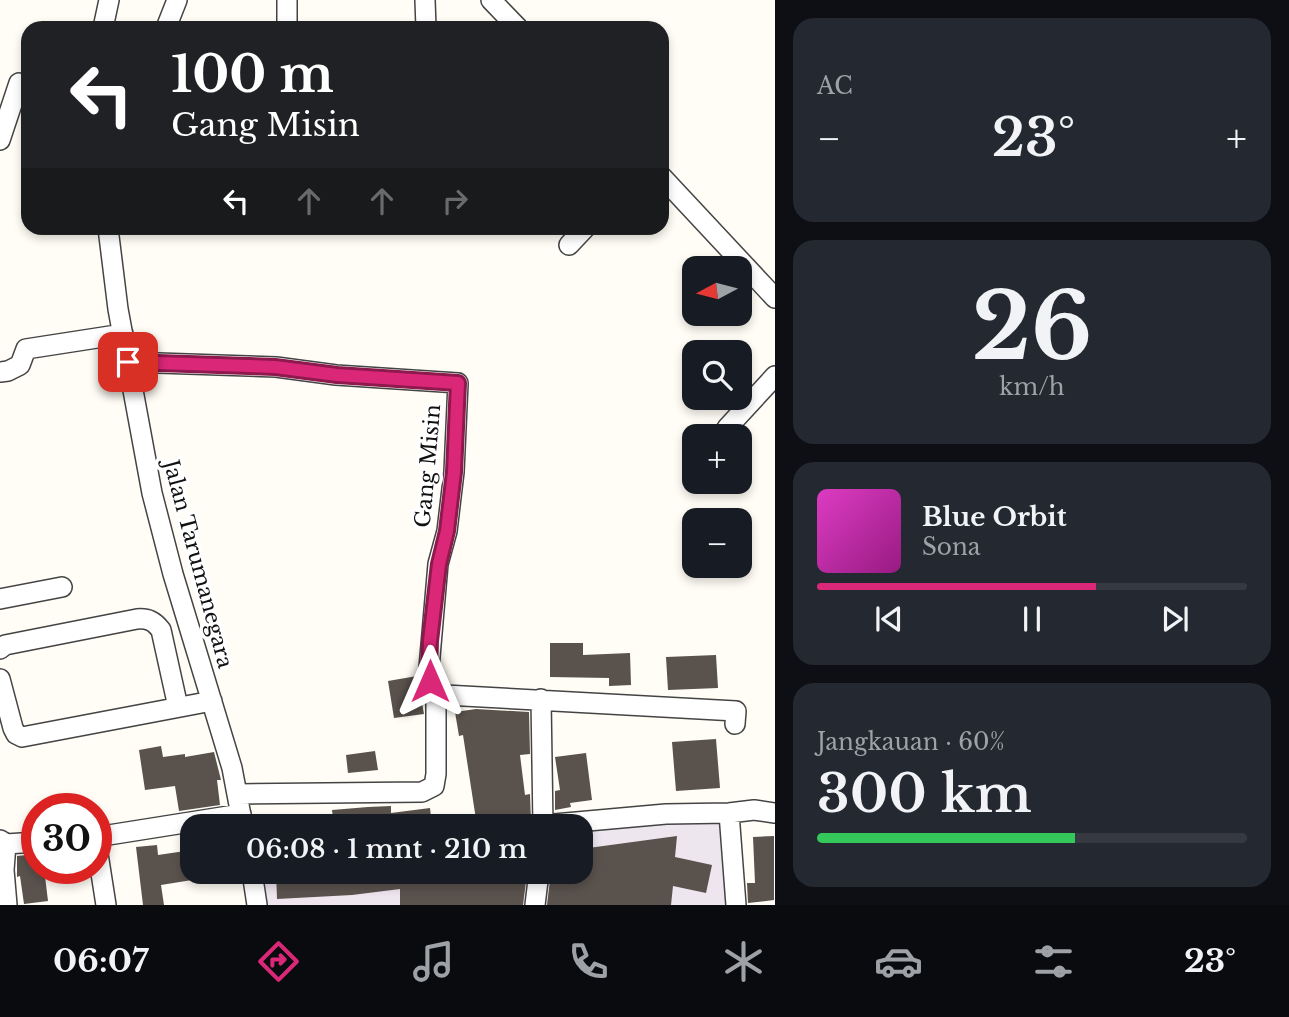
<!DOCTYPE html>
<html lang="id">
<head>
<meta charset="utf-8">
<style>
  :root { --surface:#171b24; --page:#242831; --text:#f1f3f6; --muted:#9ea1a6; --line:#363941; --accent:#db2777 }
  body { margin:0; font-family:"Libre Baskerville",serif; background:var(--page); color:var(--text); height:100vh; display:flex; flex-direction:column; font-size:26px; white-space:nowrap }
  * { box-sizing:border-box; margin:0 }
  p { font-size:23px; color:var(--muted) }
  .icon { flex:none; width:38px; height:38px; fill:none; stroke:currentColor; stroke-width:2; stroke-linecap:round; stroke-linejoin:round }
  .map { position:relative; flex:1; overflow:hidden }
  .details { display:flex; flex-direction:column; gap:18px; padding:18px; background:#0d0f14; width:514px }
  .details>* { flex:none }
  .banner { position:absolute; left:21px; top:21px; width:648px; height:214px; border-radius:21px; box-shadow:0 4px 10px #0003; background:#202124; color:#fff; overflow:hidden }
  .needle { width:46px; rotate:263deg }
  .fabs { position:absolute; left:682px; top:256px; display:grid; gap:14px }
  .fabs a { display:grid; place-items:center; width:70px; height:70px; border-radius:14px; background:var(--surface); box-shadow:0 4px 10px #0003; font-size:35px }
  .speed { position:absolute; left:21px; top:793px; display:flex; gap:14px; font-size:35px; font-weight:700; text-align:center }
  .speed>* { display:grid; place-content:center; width:91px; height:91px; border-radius:50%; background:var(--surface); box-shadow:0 4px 10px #0003; line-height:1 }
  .speed .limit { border:10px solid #d22; background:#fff; color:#111 }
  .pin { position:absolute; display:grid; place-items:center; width:60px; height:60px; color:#fff; margin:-30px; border-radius:14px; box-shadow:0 4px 10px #0006 }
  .me { position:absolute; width:77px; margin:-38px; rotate:0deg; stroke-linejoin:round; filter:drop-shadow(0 0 5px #0008) }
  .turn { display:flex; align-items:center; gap:24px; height:147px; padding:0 35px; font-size:32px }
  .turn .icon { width:91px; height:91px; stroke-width:2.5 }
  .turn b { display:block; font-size:49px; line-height:60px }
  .lanes { display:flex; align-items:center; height:66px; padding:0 35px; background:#0003; justify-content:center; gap:35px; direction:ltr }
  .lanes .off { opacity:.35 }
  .big { font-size:52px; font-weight:600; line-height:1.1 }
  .details .tile { flex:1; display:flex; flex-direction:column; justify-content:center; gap:10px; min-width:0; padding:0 24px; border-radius:21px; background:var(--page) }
  .details .dial { align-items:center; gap:0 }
  .dial b { font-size:91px; line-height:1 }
  .song { display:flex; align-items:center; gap:21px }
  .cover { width:84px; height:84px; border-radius:10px; background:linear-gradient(135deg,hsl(310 70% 55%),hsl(310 70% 35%)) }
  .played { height:7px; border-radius:4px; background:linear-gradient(90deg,var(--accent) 65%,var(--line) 65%) }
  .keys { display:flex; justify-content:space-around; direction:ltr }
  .heat { display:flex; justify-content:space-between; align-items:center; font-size:38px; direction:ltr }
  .charge { height:10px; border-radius:5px; background:linear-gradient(90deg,#34c759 60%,var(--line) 0) }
  .trip { position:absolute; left:180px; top:814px; width:413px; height:70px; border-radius:21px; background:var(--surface); box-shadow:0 4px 10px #0003; font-weight:600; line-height:70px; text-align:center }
  .dock { display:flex; height:112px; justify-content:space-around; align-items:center; background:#090b0e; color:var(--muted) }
  .dock .icon { width:49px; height:49px }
  .dock .on { color:var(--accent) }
  .dock b { font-size:32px; color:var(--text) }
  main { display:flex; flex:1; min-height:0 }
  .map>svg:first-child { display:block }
</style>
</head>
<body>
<main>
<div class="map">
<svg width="775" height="905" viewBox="0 0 775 905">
  <rect width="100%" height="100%" fill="#fffdf5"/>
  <!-- industrial -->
  <path fill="#eee6ef" d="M 733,812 L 727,905 L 266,905 L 265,883 L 401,872 L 539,881 L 539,872 L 581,872 L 581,827 Z"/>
  <!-- building -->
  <path fill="#5a524d" d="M 550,643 L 583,643 L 583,655 L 630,653 L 631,685 L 609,686 L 609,678 L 550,677 Z
    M 716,655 L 718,688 L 668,690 L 666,657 Z
    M 417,676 L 424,714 L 394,718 L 388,681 Z
    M 476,709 L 529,712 L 530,754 L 520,755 L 525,795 L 530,794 L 531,822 L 509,825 L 509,826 L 477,826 L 463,735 L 459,736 L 455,712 Z
    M 716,739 L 720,788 L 676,791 L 672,742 Z
    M 161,746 L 163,757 L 185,754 L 185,757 L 214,752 L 221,780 L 217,780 L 220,805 L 179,811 L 175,786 L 145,790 L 139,750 Z
    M 375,751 L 378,770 L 348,773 L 346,755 Z
    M 586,753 L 592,800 L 570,803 L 571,807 L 555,810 L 555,791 L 560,790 L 555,757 Z
    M 391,806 L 391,813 L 430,808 L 432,826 L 334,826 L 332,810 L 368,807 Z
    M 677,836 L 675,857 L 712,865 L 706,893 L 673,886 L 671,905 L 547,905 L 551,872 L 581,872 L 581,849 Z
    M 774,836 L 774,900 L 748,903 L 747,883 L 755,883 L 753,837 Z
    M 157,845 L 158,855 L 192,850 L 192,880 L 161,885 L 164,905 L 143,905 L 136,847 Z
    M 37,854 L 37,868 L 44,868 L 48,901 L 24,904 L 20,876 L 17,877 L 17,856 Z
    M 276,872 L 398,872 L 527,873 L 523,905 L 400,905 L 400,889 L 352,895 L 277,899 Z"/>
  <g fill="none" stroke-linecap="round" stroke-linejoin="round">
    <!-- street casing -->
    <g stroke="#444" stroke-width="22">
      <path id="street" d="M 287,0 L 287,28
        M 425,0 L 426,28
        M 491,0 L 518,28
        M 103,28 L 109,0
        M 166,28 L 177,0
        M 0,140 L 19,83
        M 662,177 L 775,298
        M 108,228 L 118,309 L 152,493 L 173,574 L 232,768 L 243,826
        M 569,245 L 585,228
        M 128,362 L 276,367 L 336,375 L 458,383 L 454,472 L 447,531 L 438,564 L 429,668 L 430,681 L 436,690 L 445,695 L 736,711 L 735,724
        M 0,372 L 8,371 L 20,365 L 26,349 L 123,334
        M 727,428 L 775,376
        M 0,599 L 62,587
        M 0,649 L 5,645 L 137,619 C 148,618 154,621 161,630 L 178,707
        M 0,679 L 13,728 L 16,734 L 22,737 L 212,701
        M 541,699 L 543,826
        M 238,794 L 422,792 L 434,786 L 436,774 L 436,690
        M 729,813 L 736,905
        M 543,825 L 666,814 L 729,813 L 754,810 L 775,813
        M 96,837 L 241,814
        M 0,840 L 6,844 L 37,842
        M 96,841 L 106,905
        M 6,844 L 4,870 L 7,905
        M 252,872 L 257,905
        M 535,905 L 539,872"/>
    </g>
    <!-- street -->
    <use href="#street" stroke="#fff" stroke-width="19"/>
  </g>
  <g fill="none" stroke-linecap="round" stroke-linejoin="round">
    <!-- route casing -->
    <g stroke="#8e194d" stroke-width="18">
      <path id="route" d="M 128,362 L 275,367 L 337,375 L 458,383 L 454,472 L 447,531 L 439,564 L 430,641 L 429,667 L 430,681"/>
    </g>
    <!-- route -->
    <use href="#route" stroke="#db2777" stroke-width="12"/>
  </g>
  <g text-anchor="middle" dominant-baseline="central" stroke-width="7" stroke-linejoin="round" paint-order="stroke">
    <!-- street labels -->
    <g font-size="21" fill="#111" stroke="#fff">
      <text transform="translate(428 466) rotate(-85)">Gang Misin</text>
      <text transform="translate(198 564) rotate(75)">Jalan Tarumanegara</text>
    </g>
  </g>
</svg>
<div class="fabs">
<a><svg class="needle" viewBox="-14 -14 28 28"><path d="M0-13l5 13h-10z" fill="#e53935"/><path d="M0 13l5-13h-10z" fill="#9ea1a6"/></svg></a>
<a><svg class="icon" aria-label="search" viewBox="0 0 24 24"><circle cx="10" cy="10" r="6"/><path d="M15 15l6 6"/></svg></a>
<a>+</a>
<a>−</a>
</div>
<div class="speed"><div class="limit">30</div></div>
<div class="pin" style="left:128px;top:362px;background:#d93025"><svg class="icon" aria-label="arrive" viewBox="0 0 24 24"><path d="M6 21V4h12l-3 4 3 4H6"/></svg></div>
<svg class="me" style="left:430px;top:681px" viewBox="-20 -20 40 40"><path d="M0-17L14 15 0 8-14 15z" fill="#db2777" stroke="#fff" stroke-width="4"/></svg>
<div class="trip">06:08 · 1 mnt · 210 m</div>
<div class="banner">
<div class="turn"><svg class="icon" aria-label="left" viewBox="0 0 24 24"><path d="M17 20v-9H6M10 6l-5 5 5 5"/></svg><div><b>100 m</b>Gang Misin</div></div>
<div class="lanes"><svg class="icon" aria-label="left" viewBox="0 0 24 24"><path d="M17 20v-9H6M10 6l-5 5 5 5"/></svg><svg class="icon off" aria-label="ahead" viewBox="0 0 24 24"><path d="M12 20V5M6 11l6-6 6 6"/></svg><svg class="icon off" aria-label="ahead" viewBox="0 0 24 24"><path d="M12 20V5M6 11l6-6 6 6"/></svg><svg class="icon off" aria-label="right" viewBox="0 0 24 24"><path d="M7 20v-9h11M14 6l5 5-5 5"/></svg></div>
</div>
</div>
<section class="details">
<div class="tile"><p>AC</p>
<div class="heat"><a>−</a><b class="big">23°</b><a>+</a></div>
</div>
<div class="tile dial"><b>26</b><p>km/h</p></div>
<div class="tile">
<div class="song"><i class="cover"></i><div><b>Blue Orbit</b><p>Sona</p></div></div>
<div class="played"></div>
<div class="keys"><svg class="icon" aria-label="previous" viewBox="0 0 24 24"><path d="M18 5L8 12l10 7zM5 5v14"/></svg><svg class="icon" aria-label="pause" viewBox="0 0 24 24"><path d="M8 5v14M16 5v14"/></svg><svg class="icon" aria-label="next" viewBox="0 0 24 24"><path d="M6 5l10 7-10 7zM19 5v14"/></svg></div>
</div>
<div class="tile"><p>Jangkauan · 60%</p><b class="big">300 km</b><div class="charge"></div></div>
</section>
</main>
<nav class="dock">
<b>06:07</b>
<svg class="icon on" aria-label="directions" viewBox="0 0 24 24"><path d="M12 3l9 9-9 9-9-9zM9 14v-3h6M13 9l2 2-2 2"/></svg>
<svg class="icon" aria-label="music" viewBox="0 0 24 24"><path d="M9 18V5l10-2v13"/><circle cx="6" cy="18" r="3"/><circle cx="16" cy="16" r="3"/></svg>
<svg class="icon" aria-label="phone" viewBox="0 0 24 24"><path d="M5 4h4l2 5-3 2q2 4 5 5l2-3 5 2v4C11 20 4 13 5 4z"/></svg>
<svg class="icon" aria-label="climate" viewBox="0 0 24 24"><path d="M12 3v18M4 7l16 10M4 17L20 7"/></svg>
<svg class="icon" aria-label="car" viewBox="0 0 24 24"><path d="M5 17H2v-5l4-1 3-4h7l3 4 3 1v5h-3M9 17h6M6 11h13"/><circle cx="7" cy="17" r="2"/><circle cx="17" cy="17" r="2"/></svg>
<svg class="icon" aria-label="filters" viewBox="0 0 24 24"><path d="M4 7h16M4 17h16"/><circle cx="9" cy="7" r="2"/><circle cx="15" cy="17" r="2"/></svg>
<b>23°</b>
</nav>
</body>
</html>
